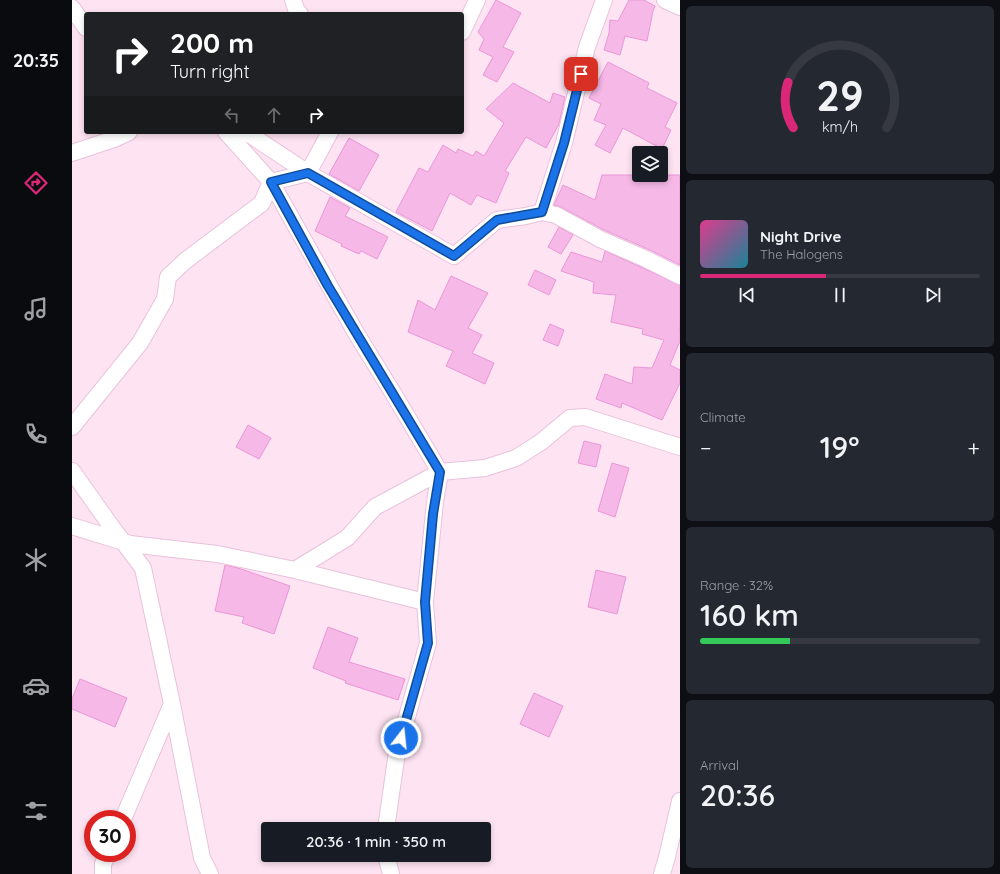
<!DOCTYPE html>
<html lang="en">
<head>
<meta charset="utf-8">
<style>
  :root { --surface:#171b24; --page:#242831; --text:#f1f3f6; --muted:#9ea1a6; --line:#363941; --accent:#db2777 }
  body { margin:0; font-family:Quicksand,sans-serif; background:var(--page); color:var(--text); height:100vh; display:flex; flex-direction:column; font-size:15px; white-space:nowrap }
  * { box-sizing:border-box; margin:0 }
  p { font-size:13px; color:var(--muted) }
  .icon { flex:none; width:22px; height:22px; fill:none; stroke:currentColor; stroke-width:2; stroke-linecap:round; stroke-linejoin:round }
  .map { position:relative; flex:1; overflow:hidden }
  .drawer { display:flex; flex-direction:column; gap:6px; padding:6px; background:#0d0f14; width:320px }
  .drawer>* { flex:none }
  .guide { position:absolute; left:12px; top:12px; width:380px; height:122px; border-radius:4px; box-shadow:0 2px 6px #0003; background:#202124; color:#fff; overflow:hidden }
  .tools { position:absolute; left:560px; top:146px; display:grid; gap:8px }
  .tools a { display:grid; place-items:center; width:36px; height:36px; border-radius:4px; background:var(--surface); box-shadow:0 2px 6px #0003; font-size:20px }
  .speed { position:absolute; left:12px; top:810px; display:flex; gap:8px; font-size:20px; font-weight:700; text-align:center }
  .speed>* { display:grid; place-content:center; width:52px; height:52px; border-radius:50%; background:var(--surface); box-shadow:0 2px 6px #0003; line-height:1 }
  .speed .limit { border:6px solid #d22; background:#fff; color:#111 }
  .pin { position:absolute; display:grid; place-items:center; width:34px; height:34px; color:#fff; margin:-17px; border-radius:8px; box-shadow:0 2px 6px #0006 }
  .me { position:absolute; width:44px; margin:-22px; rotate:16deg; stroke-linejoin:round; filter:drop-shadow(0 0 3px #0008) }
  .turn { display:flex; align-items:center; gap:14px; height:84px; padding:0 20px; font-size:18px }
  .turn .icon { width:52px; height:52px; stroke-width:2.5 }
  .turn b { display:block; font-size:28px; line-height:34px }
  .lanes { display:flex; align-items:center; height:38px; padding:0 20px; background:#0003; justify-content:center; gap:20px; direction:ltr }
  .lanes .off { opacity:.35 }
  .big { font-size:30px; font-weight:600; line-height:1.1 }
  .drawer .tile { flex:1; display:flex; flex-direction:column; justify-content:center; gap:6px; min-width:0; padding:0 14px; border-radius:6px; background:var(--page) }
  .drawer .dial { align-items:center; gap:0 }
  .dial svg { height:104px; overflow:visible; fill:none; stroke:var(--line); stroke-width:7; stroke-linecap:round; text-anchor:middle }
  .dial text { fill:var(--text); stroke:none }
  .song { display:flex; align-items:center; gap:12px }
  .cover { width:48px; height:48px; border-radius:6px; background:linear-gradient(135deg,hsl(330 70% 55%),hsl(190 70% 35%)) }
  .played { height:4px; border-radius:2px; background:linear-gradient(90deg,var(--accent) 45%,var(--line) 45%) }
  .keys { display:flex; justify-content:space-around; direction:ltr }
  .heat { display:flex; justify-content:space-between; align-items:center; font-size:22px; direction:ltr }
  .charge { height:6px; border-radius:3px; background:linear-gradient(90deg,#34c759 32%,var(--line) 0) }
  .trip { position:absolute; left:189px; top:822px; width:230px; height:40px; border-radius:4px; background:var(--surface); box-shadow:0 2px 6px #0003; font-weight:600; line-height:40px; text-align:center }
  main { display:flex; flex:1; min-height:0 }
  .menu { display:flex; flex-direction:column; width:72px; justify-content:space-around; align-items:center; background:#090b0e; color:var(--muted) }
  .menu .icon { width:28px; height:28px }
  .menu .selected { color:var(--accent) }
  .menu b { font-size:18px; color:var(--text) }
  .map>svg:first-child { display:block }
</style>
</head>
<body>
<main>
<nav class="menu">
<b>20:35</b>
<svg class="icon selected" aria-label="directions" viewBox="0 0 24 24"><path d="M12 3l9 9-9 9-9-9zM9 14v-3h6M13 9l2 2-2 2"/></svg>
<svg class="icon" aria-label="music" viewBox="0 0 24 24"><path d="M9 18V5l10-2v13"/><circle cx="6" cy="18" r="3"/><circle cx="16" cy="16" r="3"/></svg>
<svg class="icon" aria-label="phone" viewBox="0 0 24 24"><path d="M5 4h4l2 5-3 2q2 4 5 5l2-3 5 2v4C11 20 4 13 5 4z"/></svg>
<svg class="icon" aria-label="climate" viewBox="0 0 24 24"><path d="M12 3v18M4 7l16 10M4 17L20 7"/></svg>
<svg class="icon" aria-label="car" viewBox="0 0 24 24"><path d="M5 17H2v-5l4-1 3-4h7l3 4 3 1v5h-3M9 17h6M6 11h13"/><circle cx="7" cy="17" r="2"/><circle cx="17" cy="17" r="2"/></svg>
<svg class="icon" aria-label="filters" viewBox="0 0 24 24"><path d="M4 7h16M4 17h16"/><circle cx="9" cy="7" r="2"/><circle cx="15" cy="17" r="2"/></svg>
</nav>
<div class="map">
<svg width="608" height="874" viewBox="0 0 608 874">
  <rect width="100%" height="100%" fill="#fee3f2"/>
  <!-- building -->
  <path fill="#f6b8e7" stroke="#eb96d7" d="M 424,0 L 449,13 L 431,47 L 442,52 L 425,82 L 411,75 L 421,57 L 407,50 L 412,39 L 406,32 Z
    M 557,0 L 572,0 L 583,6 L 581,11 L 575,41 L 553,36 L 548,55 L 532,50 L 537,33 L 538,20 L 546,21 Z
    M 536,62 L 577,83 L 575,88 L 605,103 L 593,127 L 599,130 L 590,149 L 551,128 L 538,153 L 523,145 L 534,125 L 522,120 L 529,104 L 517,98 Z
    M 441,83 L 478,103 L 481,93 L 493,97 L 487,124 L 474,148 L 454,137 L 433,171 L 437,173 L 424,203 L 405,195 L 399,205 L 378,193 L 360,231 L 324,212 L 347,168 L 356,172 L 371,145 L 384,153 L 386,149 L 401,156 L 404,151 L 412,156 L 432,123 L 414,109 Z
    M 277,138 L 307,155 L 287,191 L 257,174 Z
    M 530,175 L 608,175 L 608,265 L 578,250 L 532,230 L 489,207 L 482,205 L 491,185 L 523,200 Z
    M 258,197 L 278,208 L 273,216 L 316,237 L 305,259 L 289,251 L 287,254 L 269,246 L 270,244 L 243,231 Z
    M 487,227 L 501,235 L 489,254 L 476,247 Z
    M 533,251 L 608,285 L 608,326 L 607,330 L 608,331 L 608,341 L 598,365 L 608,370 L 608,383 L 590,420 L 550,403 L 549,408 L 524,399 L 533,374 L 560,384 L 562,367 L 580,368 L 592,340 L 570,334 L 571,329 L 539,322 L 544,295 L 521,293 L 522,282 L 489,271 L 499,252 L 530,262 Z
    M 463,270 L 484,280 L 477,295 L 456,285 Z
    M 379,276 L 416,293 L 396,328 L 410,335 L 400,353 L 422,363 L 413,384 L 374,366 L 381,351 L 336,332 L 346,300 L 363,310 Z
    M 478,324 L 492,330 L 486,346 L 471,340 Z
    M 176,425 L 199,438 L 187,459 L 164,447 Z
    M 512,441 L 529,445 L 524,467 L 506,463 Z
    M 540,463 L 557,468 L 543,517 L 526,511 Z
    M 153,565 L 166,568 L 218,586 L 202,634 L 170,623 L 172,617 L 143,611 Z
    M 524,570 L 554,577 L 545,614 L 516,607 Z
    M 256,627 L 286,638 L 277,662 L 333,679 L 326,700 L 273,683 L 274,681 L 241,668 Z
    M 8,679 L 55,698 L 43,727 L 0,709 L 0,699 Z
    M 462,693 L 491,706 L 477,737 L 448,724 Z"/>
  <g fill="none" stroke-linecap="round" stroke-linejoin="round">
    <!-- street casing -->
    <g stroke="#e9c2dc" stroke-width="18">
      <path id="street" d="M 221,0 L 225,12 L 228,14
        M 593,0 L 608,7
        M 0,8 L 14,28
        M 390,32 L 405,0
        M 154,132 L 199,182 L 284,333 L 321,393 L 368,472 L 363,502 L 353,602 L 356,643 L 325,752 L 314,829
        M 174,132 L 236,173 L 382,256 L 425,220 L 454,216 L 470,212 L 484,215 L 528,239 L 574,259 L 608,276
        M 0,153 L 42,139 L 57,132
        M 470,212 L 492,143 L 515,47 L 532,0
        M 0,427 L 68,343 L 93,299 L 96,277 L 113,261 L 190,203 L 199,182 L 236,173 L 258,132
        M 0,471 L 39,526 L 71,568 L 100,704 L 130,858 L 138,874
        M 0,526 L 58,544 L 145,554 L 223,570 L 275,538 L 303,507 L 368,472 L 413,468 L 444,458 L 469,442 L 498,418 L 513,417 L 608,447
        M 223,570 L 353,602
        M 51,819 L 100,704
        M 314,855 L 319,874
        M 31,874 L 31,864 L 36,853
        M 590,874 L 595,857 L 608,801"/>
    </g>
    <!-- street -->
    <use href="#street" stroke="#fff" stroke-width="16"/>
  </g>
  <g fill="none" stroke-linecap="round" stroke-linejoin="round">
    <!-- route casing -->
    <g stroke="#114b97" stroke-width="10">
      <path id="route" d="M 329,738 L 356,643 L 353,602 L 361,514 L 368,472 L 256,286 L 199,182 L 236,173 L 382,256 L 425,220 L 470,212 L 492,143 L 509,74"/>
    </g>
    <!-- route -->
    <use href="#route" stroke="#1a73e8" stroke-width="7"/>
  </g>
</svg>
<div class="tools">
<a><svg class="icon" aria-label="layers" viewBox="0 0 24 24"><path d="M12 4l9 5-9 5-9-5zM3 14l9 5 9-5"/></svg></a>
</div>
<div class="speed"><div class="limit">30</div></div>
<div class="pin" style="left:509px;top:74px;background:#d93025"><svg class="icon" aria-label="arrive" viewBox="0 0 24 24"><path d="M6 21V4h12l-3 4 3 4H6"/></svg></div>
<svg class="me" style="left:329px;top:738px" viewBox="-20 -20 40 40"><circle r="17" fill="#1a73e8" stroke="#fff" stroke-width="3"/><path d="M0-11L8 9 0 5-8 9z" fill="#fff"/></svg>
<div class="trip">20:36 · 1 min · 350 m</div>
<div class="guide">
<div class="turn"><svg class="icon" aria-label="right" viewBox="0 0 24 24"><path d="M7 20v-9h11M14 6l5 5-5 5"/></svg><div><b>200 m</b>Turn right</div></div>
<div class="lanes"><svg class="icon off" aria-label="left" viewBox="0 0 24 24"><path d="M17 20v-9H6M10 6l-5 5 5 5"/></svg><svg class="icon off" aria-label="ahead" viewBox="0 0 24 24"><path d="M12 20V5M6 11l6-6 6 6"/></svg><svg class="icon" aria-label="right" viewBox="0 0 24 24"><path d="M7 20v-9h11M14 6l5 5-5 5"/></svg></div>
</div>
</div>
<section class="drawer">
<div class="tile dial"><svg viewBox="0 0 100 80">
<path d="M14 69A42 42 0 1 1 86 69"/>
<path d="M14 69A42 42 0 0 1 10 34" stroke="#db2777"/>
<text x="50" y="56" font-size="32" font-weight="700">29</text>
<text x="50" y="72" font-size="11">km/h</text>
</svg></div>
<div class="tile">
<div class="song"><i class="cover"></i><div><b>Night Drive</b><p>The Halogens</p></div></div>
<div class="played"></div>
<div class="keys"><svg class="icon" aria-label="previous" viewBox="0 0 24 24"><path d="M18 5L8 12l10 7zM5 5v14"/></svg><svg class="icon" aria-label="pause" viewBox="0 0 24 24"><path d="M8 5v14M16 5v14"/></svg><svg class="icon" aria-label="next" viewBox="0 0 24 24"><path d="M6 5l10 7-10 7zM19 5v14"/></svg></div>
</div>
<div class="tile"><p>Climate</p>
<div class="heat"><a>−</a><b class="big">19°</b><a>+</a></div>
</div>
<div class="tile"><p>Range · 32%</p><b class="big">160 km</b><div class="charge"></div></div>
<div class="tile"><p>Arrival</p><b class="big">20:36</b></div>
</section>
</main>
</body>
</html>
